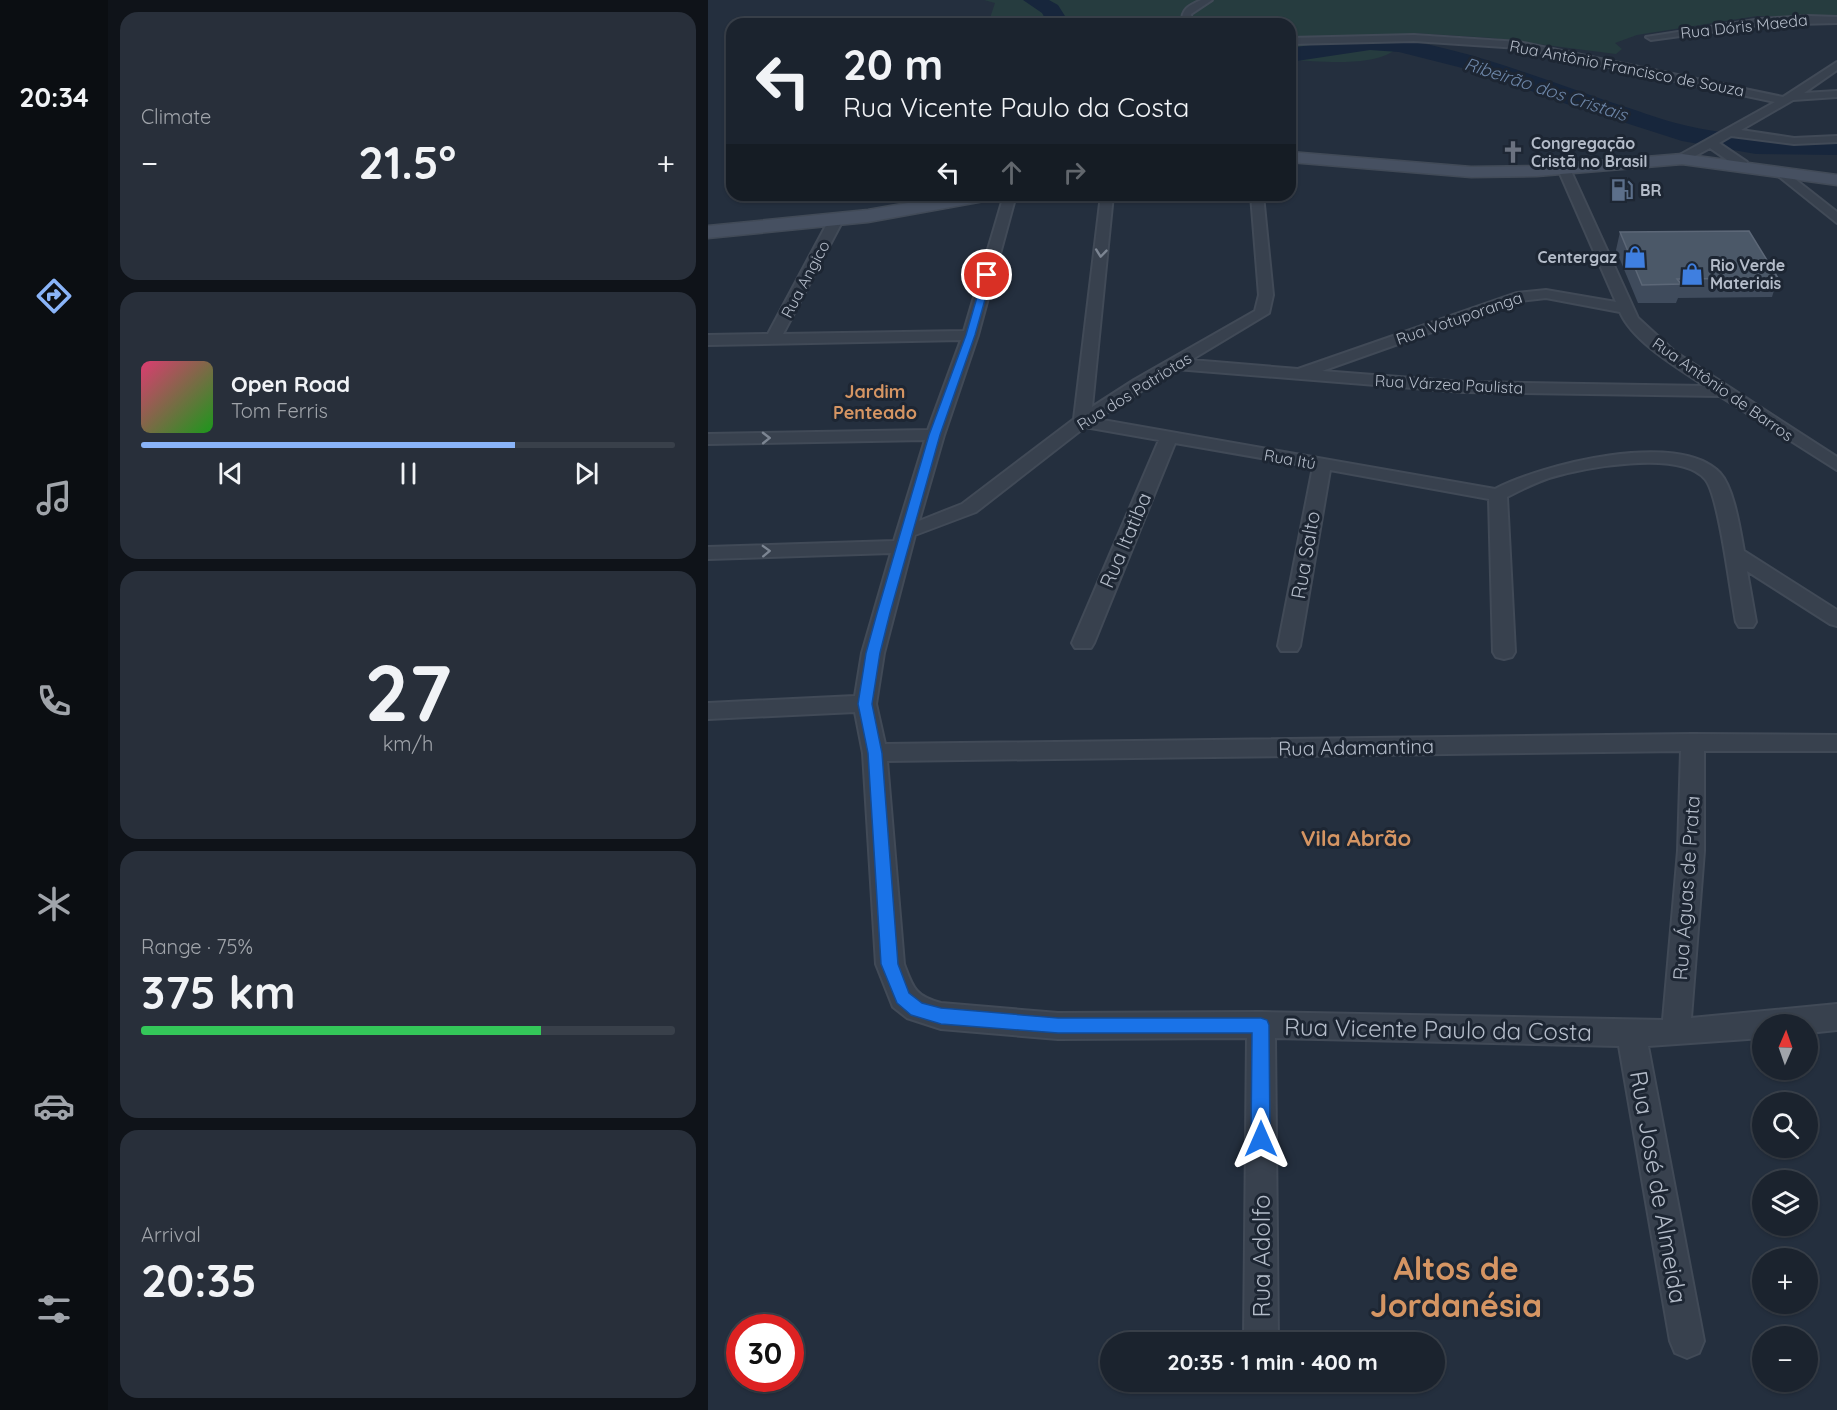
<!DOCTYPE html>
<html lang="en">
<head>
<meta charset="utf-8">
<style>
  :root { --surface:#1b232e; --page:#282f3a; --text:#f1f3f6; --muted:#a0a4aa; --line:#39404a; --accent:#8ab4f8 }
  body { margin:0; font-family:Quicksand,sans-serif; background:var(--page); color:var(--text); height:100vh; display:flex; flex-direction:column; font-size:22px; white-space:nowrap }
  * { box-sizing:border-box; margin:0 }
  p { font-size:20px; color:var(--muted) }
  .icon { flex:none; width:33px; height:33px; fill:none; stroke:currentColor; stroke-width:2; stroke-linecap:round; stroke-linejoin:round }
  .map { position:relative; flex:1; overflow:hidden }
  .panel { display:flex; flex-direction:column; gap:12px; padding:12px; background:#0f1319; width:600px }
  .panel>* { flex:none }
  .guide { position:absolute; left:18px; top:18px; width:570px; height:183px; border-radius:18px; box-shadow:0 2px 4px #0004,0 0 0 2px var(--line); background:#1b232e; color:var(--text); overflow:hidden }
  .needle { width:39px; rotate:2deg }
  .tools { position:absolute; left:1044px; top:1014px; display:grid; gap:12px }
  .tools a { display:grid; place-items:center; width:66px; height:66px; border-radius:50%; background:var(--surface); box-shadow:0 2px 4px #0004,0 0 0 2px var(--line); font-size:30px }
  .speed { position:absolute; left:18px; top:1314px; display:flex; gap:12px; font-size:30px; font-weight:700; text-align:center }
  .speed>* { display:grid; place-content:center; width:78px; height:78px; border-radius:50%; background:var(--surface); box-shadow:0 2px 4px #0004,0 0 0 2px var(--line); line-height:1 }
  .speed .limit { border:9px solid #d22; background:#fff; color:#111 }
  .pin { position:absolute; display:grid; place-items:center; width:51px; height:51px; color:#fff; margin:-26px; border:3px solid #fff; border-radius:50%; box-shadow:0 2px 6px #0007 }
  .me { position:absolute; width:66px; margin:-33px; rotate:0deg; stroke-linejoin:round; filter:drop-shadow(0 0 4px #0008) }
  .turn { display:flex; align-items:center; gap:21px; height:126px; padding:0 18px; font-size:27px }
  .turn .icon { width:78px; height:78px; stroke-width:2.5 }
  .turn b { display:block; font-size:42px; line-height:51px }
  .lanes { display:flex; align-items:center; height:57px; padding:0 18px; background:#0003; justify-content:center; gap:30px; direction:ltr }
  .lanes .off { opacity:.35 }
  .big { font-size:45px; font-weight:800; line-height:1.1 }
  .panel .tile { flex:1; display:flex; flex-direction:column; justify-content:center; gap:9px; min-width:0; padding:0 21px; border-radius:18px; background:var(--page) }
  .panel .dial { align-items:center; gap:0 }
  .dial b { font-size:78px; line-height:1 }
  .song { display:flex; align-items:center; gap:18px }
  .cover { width:72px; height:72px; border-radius:9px; background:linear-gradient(135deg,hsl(340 70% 55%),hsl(120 70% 35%)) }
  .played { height:6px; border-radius:3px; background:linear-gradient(90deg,var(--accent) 70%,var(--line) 70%) }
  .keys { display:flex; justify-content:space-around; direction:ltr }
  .heat { display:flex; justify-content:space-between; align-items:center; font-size:33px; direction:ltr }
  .charge { height:9px; border-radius:4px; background:linear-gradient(90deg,#34c759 75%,var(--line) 0) }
  .trip { position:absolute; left:392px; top:1332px; width:345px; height:60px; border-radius:30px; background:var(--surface); box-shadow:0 2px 4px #0004,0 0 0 2px var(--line); font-weight:800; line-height:60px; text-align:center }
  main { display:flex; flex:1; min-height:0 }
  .tab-bar { display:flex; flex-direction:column; width:108px; justify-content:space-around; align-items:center; background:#0b0e12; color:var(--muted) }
  .tab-bar .icon { width:42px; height:42px }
  .tab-bar .active { color:var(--accent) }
  .tab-bar b { font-size:27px; color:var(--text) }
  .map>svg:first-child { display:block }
</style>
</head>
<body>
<main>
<nav class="tab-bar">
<b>20:34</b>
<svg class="icon active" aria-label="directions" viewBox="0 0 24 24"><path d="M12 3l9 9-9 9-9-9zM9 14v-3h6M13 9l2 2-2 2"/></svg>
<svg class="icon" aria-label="music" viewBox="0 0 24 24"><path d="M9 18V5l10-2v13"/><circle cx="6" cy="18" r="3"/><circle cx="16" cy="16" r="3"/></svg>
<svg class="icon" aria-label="phone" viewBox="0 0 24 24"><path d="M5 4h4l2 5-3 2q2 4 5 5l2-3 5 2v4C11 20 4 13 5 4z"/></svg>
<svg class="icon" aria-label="climate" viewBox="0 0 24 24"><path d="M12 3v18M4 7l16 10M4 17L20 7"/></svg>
<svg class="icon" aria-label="car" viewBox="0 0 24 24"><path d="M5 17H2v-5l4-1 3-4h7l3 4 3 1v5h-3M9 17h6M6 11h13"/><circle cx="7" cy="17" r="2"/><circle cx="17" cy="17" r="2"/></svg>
<svg class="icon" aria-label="filters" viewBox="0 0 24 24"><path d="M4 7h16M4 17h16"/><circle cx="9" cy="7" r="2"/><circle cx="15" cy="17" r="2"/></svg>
</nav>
<section class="panel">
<div class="tile"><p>Climate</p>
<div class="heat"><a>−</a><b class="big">21.5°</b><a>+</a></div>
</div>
<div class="tile">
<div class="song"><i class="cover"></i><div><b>Open Road</b><p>Tom Ferris</p></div></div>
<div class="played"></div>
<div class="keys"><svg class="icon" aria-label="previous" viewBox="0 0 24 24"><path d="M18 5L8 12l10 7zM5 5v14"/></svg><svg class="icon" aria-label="pause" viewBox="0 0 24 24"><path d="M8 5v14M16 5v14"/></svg><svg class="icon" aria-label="next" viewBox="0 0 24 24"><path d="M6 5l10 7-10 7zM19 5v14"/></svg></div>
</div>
<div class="tile dial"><b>27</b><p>km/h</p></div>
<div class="tile"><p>Range · 75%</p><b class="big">375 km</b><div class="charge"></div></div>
<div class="tile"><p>Arrival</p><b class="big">20:35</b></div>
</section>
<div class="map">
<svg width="1129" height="1410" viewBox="0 0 1129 1410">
  <rect width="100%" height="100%" fill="#242f3e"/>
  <!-- green -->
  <path fill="#263c3f" d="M 276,0 L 1129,0 L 1129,16 L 1049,16 L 929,35 L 907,43 L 914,49 L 908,54 L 784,38 L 705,33 C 698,39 692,48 684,52 C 659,67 610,61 582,60 L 582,24 L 280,24 L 287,3 Z"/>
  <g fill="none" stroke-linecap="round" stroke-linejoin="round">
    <!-- river -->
    <path fill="#17263c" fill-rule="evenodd" d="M 315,0 L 341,0 L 350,5 L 357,16 L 369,24 L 340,24 L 334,13 Z
      M 662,36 C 753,43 838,82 924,109 C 942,115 961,122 980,126 C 1030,137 1078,138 1129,139 L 1129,155 L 1048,154 L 974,141 L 843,99 L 786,76 L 691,52 L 662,50 L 582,62 L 582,48 Z"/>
    <!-- street casing -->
    <g stroke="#414a57" stroke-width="4">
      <path id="street" d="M 493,0 L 504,0 L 483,14 L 484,24 L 474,24 C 473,9 480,6 493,0 Z
        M 1100,16 L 1129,17 L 1129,23 L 1053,25 L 943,40 L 938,37 L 1053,19 Z
        M 706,35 L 811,42 L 1075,97 L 1129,62 L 1129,70 L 1096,93 L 1129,91 L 1129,97 L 1085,100 L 1033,130 L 1086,138 L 1129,136 L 1129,142 L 1086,144 L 1023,136 L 1011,143 L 1039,162 L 1039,168 L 1031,168 L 1002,148 L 974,163 L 968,159 L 970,156 L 1067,102 L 811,48 L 706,41 L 582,44 L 582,38 Z
        M 856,165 L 862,169 L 930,318 L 967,352 L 1129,457 L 1129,470 L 1012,396 L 755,392 L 468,369 L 389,419 L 787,489 C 833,465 970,429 1012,473 C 1026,488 1032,530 1036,551 L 1129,610 L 1129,626 L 1122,624 L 1039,571 L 1048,622 L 1045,627 L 1031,627 L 1028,622 C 1023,597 1011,494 997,479 C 971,449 875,468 841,478 C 826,483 813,490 799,497 L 807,652 L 804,657 L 796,659 L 788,657 L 785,652 L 781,499 L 622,470 L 592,646 L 589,651 L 573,651 L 570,646 L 605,467 L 467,443 L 386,643 L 383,648 L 367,648 L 364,643 L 451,440 L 377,427 L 268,512 L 207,535 L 176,653 L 168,704 L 177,744 L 984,734 L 1129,735 L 1129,751 L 996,751 L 996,851 L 983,1018 L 1129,1004 L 1129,1030 L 1100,1033 L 1100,1024 L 1054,1024 L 1054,1038 L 940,1046 L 996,1341 L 991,1353 L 979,1358 L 967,1353 L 962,1341 L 911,1046 L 567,1038 L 570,1342 L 536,1342 L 539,1038 L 350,1039 L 233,1029 L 199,1018 L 185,1007 L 168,964 L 155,753 L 147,712 L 0,719 L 0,703 L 147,696 L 154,653 L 183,553 L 0,559 L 0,547 L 186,541 L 217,440 L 0,444 L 0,434 L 220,430 L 253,340 L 0,345 L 0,335 L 60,334 L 121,220 L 128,216 L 135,220 L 75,334 L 256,331 L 296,195 L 308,195 L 270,335 L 236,435 L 211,521 L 254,504 L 366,419 L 393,195 L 405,195 L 384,407 L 426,380 L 547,311 L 551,295 L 543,195 L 555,195 L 565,295 L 561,313 L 483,360 L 590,369 L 809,293 L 838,290 L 908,302 L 850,169 ZM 838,298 L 912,312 C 925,342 970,368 997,386 L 755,382 L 614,371 L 811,301 ZM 973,751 L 970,851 L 955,1020 L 553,1012 L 350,1013 L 233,1003 C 207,996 205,988 196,964 L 179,761 Z
        M 1073,168 L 1129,212 L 1129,223 L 1069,175 L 1069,169 Z"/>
    </g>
    <!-- secondary casing -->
    <g stroke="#414a57" stroke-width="3">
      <path id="secondary" d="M 582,152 L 763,167 L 829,166 L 974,154 L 1129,175 L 1129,185 L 974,164 L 829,176 L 763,177 L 582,162 Z
        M 245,195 L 285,195 L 276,201 L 160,222 L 0,238 L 0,226 L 160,210 Z"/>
    </g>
    <!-- street -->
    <use href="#street" fill="#38414e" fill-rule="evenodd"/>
    <!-- secondary -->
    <use href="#secondary" fill="#465061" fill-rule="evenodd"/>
  </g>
  <!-- wall -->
  <path fill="#3f4b5c" d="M 912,232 L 1070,278 L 1064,297 L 970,298 L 968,303 L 930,303 L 908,250 Z"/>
  <!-- building -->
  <path fill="#4b5868" stroke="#5c6777" stroke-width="1.5" d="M 1041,231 L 1070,278 L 969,279 L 973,284 L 934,285 L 912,232 Z"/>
  <!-- one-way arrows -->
  <defs><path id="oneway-chevron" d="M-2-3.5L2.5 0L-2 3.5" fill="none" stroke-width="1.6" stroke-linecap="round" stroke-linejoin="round" transform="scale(1.5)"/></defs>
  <g stroke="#7c8592">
    <use href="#oneway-chevron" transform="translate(393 253) rotate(96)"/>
    <use href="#oneway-chevron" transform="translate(58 438) rotate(-1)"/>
    <use href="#oneway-chevron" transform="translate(58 551) rotate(-2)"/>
  </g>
  <!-- route -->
  <path fill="#1a73e8" stroke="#114b97" stroke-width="1.5" d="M 276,273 L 284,275 L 267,335 L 232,435 L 182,613 L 172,653 L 164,704 L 174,753 L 190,964 L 201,993 L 214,1003 L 233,1008 L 350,1018 L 553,1018 L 559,1020 L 561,1025 L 562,1139 L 559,1145 L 553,1148 L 546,1145 L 543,1139 L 544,1033 L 350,1033 L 233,1024 L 203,1015 L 189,1003 L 173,964 L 160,753 L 150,704 L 158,653 L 169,613 L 221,435 L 258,335 Z"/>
  <!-- icons -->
  <defs>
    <g id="church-bare" transform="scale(1.8)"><path d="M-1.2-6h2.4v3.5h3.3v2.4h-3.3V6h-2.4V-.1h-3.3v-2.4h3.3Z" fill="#6b7280" stroke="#1d2633" stroke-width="2.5" paint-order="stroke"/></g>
    <g id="fuel-bare" transform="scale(1.8)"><path d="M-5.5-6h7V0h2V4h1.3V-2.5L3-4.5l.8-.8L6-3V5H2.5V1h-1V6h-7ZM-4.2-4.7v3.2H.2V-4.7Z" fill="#5c6f8a" stroke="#1d2633" stroke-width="2.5" paint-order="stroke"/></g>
    <g id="shop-bare" transform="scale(1.8)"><path d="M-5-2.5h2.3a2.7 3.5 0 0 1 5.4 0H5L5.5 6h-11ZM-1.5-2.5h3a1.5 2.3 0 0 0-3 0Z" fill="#3f7fe0" stroke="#1d2633" stroke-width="2.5" paint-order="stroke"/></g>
  </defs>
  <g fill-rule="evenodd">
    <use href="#church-bare" x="805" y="152"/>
    <use href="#fuel-bare" x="914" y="190"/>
    <use href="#shop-bare" x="927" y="257"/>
    <use href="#shop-bare" x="984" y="274"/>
  </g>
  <g text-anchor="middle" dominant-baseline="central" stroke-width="6" stroke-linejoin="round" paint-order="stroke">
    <!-- far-street labels -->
    <g font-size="16" fill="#b4bcc9" stroke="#1d2633">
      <text transform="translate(1036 26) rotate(-6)">Rua Dóris Maeda</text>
      <text transform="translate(919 68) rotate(11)">Rua Antônio Francisco de Souza</text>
      <text transform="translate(97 279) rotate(-62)">Rua Angico</text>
      <text transform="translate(751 318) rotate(-19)">Rua Votuporanga</text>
      <text transform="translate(741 384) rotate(3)">Rua Várzea Paulista</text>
      <text transform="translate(1015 389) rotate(35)">Rua Antônio de Barros</text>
      <text transform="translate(426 391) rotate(-32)">Rua dos Patriotas</text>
      <text transform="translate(582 459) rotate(10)">Rua Itú</text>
    </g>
    <!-- far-poi labels -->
    <g font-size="16" font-weight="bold" fill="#b4bcc9" stroke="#1d2633" text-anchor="start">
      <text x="823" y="143">Congregação<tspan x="823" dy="18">Cristã no Brasil</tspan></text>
      <text x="932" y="190">BR</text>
      <text x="909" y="257" text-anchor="end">Centergaz</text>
      <text x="1002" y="265">Rio Verde<tspan x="1002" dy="18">Materiais</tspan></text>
    </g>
    <!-- far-water labels -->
    <g font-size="18" font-style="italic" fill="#6d86a8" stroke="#1d2633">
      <text transform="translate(838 89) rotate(18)">Ribeirão dos Cristais</text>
    </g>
    <!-- far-quarter labels -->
    <g font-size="18" font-weight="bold" fill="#d59563" stroke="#1d2633">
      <text x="167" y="391">Jardim<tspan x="167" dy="21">Penteado</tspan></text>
    </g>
    <!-- street labels -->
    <g font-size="20" fill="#b4bcc9" stroke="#1d2633">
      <text transform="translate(417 540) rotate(-67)">Rua Itatiba</text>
      <text transform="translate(597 555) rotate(-80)">Rua Salto</text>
      <text transform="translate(648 747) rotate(-1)">Rua Adamantina</text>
      <text transform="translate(978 888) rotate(-86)">Rua Águas de Prata</text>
    </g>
    <!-- quarter labels -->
    <g font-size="22" font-weight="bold" fill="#d59563" stroke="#1d2633">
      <text x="648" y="838">Vila Abrão</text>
    </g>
    <!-- near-street labels -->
    <g font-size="24" fill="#b4bcc9" stroke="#1d2633">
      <text transform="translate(730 1029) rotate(1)">Rua Vicente Paulo da Costa</text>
      <text transform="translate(951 1187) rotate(80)">Rua José de Almeida</text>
      <text transform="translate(553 1256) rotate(-90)">Rua Adolfo</text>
    </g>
    <!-- near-district labels -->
    <g font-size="32" font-weight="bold" fill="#d59563" stroke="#1d2633">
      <text x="748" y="1268">Altos de<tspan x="748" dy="37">Jordanésia</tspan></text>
    </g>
  </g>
</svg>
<div class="tools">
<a><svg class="needle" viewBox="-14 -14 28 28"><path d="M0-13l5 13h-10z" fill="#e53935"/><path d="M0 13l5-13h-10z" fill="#a0a4aa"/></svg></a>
<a><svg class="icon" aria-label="search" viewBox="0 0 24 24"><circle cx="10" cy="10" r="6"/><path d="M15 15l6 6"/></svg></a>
<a><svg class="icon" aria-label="layers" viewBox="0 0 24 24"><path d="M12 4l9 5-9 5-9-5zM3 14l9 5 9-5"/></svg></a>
<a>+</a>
<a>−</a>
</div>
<div class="speed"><div class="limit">30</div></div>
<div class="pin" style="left:279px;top:275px;background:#d93025"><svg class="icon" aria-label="arrive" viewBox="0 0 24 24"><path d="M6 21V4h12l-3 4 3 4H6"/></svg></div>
<svg class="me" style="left:553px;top:1139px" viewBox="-20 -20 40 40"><path d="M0-17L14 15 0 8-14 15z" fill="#1a73e8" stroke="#fff" stroke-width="4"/></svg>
<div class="trip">20:35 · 1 min · 400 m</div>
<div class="guide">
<div class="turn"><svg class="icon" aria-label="left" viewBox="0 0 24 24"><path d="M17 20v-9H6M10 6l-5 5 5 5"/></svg><div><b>20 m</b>Rua Vicente Paulo da Costa</div></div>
<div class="lanes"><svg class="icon" aria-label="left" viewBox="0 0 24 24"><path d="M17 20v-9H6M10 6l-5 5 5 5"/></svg><svg class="icon off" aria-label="ahead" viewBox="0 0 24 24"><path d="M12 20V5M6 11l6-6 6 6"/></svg><svg class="icon off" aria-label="right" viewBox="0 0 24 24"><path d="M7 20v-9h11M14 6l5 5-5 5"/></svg></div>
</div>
</div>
</main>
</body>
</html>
